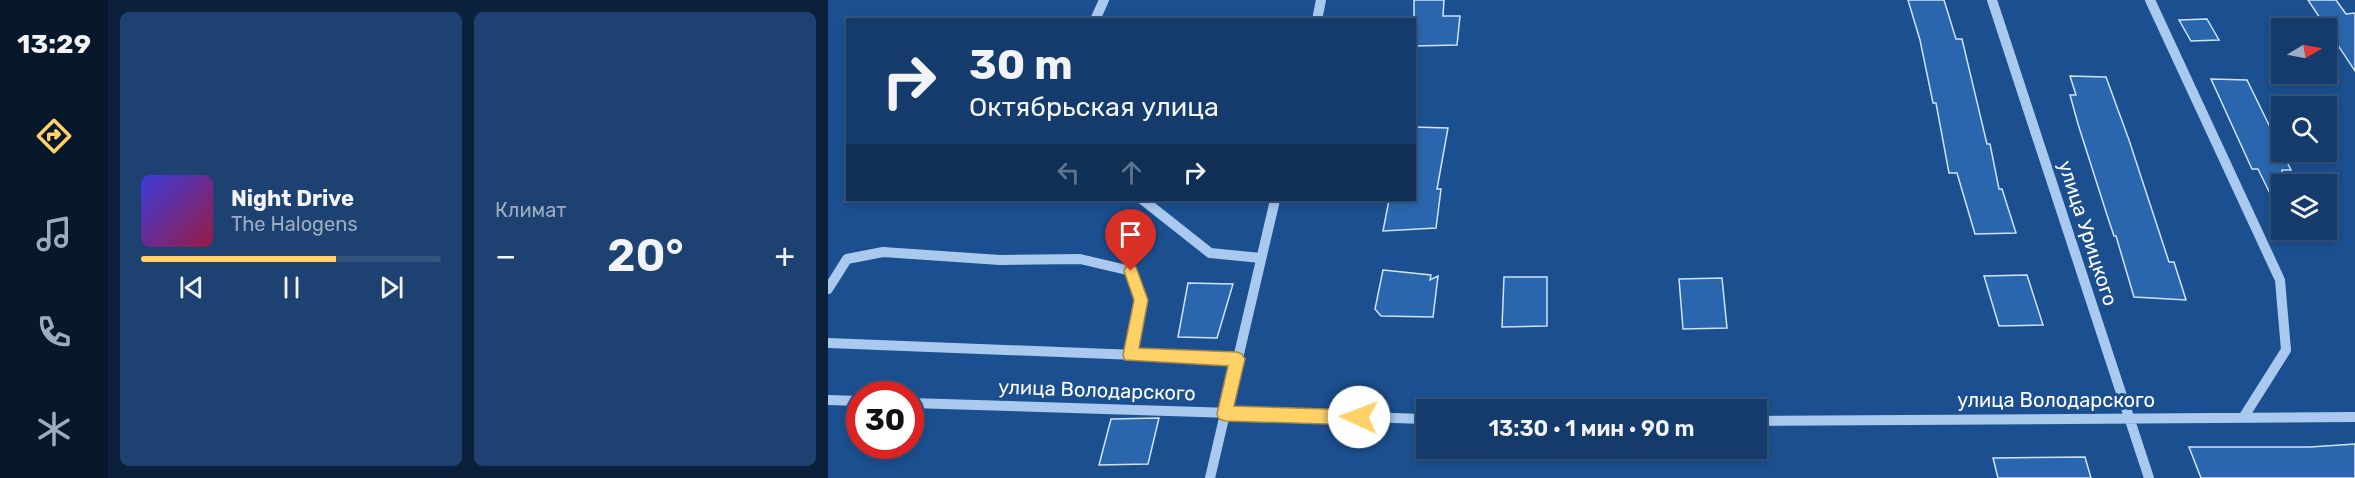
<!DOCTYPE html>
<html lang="ru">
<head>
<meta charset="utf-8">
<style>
  :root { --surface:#143b6b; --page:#1d4271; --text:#f1f3f6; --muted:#9dadc1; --line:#33557e; --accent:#ffd166 }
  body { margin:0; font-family:Rubik,sans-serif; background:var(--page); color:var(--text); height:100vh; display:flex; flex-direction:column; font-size:22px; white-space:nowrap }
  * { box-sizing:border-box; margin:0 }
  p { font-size:20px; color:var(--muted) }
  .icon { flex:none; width:33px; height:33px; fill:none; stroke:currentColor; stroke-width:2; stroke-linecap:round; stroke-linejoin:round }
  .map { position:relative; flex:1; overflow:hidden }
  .panel { display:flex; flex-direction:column; gap:12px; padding:12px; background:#0b203b; width:720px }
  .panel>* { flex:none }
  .banner { position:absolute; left:18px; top:18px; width:570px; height:183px; border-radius:0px; box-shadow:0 3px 9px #0003,0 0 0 2px var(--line); background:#143b6b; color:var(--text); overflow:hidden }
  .needle { width:39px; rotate:80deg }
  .tools { position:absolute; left:1443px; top:18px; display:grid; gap:12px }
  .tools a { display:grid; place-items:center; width:66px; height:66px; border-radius:0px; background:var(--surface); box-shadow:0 3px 9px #0003,0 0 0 2px var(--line); font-size:30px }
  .speed { position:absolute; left:18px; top:381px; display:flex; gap:12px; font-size:30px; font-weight:700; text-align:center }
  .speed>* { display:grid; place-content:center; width:78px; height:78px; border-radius:50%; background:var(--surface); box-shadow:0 3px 9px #0003,0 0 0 2px var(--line); line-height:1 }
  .speed .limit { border:9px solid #d22; background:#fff; color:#111 }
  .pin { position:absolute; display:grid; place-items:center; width:51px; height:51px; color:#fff; margin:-62px -26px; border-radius:50% 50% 50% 0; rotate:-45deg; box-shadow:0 0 6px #0007 }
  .pin .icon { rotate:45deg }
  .me { position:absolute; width:66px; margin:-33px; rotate:272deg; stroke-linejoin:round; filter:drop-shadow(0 0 4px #0008) }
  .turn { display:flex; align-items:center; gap:21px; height:126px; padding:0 24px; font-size:27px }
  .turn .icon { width:78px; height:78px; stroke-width:2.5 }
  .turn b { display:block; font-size:42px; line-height:51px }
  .lanes { display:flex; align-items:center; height:57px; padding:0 24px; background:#0003; justify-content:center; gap:30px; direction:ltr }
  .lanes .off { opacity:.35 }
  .big { font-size:45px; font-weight:600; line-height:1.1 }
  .panel .widget { flex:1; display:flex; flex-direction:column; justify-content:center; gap:9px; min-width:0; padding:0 21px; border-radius:9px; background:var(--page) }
  .song { display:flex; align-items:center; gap:18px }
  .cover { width:72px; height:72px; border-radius:9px; background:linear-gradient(135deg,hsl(240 70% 55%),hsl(340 70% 35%)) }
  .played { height:6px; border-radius:3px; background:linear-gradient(90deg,var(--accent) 65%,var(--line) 65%) }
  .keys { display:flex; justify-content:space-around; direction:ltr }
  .heat { display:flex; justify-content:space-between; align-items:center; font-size:33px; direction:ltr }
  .panel .tiles { flex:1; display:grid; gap:12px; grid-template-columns:repeat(2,1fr) }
  .trip { position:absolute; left:588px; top:399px; width:351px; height:60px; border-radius:0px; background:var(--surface); box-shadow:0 3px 9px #0003,0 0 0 2px var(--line); font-weight:600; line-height:60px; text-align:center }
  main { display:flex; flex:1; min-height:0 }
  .menu { display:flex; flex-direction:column; width:108px; justify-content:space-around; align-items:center; background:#08182b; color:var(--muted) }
  .menu .icon { width:42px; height:42px }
  .menu .current { color:var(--accent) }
  .menu b { font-size:27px; color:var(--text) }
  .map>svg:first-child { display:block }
</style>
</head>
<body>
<main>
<nav class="menu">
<b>13:29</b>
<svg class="icon current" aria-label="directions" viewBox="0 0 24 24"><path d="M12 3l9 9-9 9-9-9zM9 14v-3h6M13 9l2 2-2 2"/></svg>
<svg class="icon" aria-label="music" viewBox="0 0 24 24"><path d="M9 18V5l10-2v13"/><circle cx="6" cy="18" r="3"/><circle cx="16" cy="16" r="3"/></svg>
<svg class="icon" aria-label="phone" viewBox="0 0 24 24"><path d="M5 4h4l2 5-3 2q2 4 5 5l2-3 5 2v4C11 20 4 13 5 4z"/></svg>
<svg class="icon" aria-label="climate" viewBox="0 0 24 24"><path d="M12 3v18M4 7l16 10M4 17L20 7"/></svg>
</nav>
<section class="panel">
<div class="tiles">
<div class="widget">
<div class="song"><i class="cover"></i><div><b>Night Drive</b><p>The Halogens</p></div></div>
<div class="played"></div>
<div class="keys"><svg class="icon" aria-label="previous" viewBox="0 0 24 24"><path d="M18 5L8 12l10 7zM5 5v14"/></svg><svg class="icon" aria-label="pause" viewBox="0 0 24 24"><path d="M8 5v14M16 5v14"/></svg><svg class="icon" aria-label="next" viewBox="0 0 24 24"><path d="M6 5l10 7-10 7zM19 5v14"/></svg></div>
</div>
<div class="widget"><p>Климат</p>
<div class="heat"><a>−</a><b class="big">20°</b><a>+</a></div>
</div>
</div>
</section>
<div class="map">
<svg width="1527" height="478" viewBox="0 0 1527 478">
  <rect width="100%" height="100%" fill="#1b4f8f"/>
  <!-- building -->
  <path fill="#2a66ad" stroke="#cfe3fa" stroke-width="1.5" d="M 586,0 L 616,0 L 615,16 L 632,16 L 629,45 L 586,46 Z
    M 1080,0 L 1116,0 L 1128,39 L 1134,39 L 1159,144 L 1162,144 L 1171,189 L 1174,189 L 1188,233 L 1147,234 L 1129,173 L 1121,173 L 1108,103 L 1105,103 L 1092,40 Z
    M 1480,0 L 1508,0 L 1518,14 L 1527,13 L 1527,71 Z
    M 1379,19 L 1391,40 L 1363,41 L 1351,20 Z
    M 1242,76 L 1278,77 L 1301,140 L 1341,262 L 1346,262 L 1358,300 L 1306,297 L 1288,236 L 1286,236 L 1279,215 L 1250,124 L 1242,95 L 1248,95 Z
    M 1383,79 L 1419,80 L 1463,170 L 1454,170 L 1454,218 L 1430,169 L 1424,169 Z
    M 586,127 L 620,128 L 609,189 L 613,189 L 608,228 L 555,231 L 561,200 L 586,200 Z
    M 555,270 L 603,275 L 602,280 L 610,276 L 605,317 L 553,316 L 547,309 Z
    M 1199,275 L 1215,325 L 1171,326 L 1156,276 Z
    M 676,277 L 719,277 L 719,326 L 674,327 Z
    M 894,278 L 899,328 L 855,329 L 851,279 Z
    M 360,283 L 405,284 L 389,338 L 350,337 Z
    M 331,418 L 320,464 L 271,465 L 283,419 Z
    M 1527,444 L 1527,478 L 1373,478 L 1361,447 L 1482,447 Z
    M 1257,457 L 1263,478 L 1170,478 L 1165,458 Z"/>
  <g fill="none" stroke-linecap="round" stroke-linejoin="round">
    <!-- minor -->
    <path stroke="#a9c9ee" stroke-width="10" d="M 1164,0 L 1321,478
      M 1322,0 L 1452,280 L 1458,350 L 1415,418
      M 267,20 L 276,0
      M 489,20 L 493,0
      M 315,200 L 382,253 L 433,258
      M 0,289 L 19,259 L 55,252 L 172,260 L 252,259 L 303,271 L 313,300 L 303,355
      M 0,343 L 409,359
      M 0,400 L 32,401
      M 82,403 L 598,419
      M 928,421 L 1527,417
      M 382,478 L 447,200"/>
  </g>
  <!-- route -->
  <path fill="#ffd166" stroke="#a68842" stroke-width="1.5" d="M 303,265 L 308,267 L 320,300 L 311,348 L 409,352 L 414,354 L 417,359 L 406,406 L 531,410 L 537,412 L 539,417 L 537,422 L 531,425 L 397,421 L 391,419 L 389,414 L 400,366 L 297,360 L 295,355 L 306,300 L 296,271 L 298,267 Z"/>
  <g text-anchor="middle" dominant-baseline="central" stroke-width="6" stroke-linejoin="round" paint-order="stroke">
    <!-- street labels -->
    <g font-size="20" fill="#fff" stroke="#1b4f8f">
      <text transform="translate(1260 233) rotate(72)">улица Урицкого</text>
      <text transform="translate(269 390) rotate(2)">улица Володарского</text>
      <text x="1228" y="400">улица Володарского</text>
    </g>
  </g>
</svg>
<div class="tools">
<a><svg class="needle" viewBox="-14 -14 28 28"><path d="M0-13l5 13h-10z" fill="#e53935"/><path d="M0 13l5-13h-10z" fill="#9dadc1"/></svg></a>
<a><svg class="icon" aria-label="search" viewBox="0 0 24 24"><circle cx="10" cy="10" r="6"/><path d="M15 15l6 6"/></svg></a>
<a><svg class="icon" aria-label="layers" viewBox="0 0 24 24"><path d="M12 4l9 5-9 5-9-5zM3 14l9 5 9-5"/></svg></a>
</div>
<div class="speed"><div class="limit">30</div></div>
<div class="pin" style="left:303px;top:271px;background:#d93025"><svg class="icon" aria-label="arrive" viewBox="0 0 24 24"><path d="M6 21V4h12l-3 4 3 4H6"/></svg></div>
<svg class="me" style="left:531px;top:417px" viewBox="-20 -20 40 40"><circle r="19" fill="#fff"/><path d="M0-13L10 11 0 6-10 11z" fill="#ffd166"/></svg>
<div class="trip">13:30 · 1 мин · 90 m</div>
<div class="banner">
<div class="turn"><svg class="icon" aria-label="right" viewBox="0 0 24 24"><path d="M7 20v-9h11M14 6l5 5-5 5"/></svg><div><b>30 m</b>Октябрьская улица</div></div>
<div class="lanes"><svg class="icon off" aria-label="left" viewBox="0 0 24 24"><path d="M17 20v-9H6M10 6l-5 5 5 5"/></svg><svg class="icon off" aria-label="ahead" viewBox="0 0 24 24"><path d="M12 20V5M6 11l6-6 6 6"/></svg><svg class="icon" aria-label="right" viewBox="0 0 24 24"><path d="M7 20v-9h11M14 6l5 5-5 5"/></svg></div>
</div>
</div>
</main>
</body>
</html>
